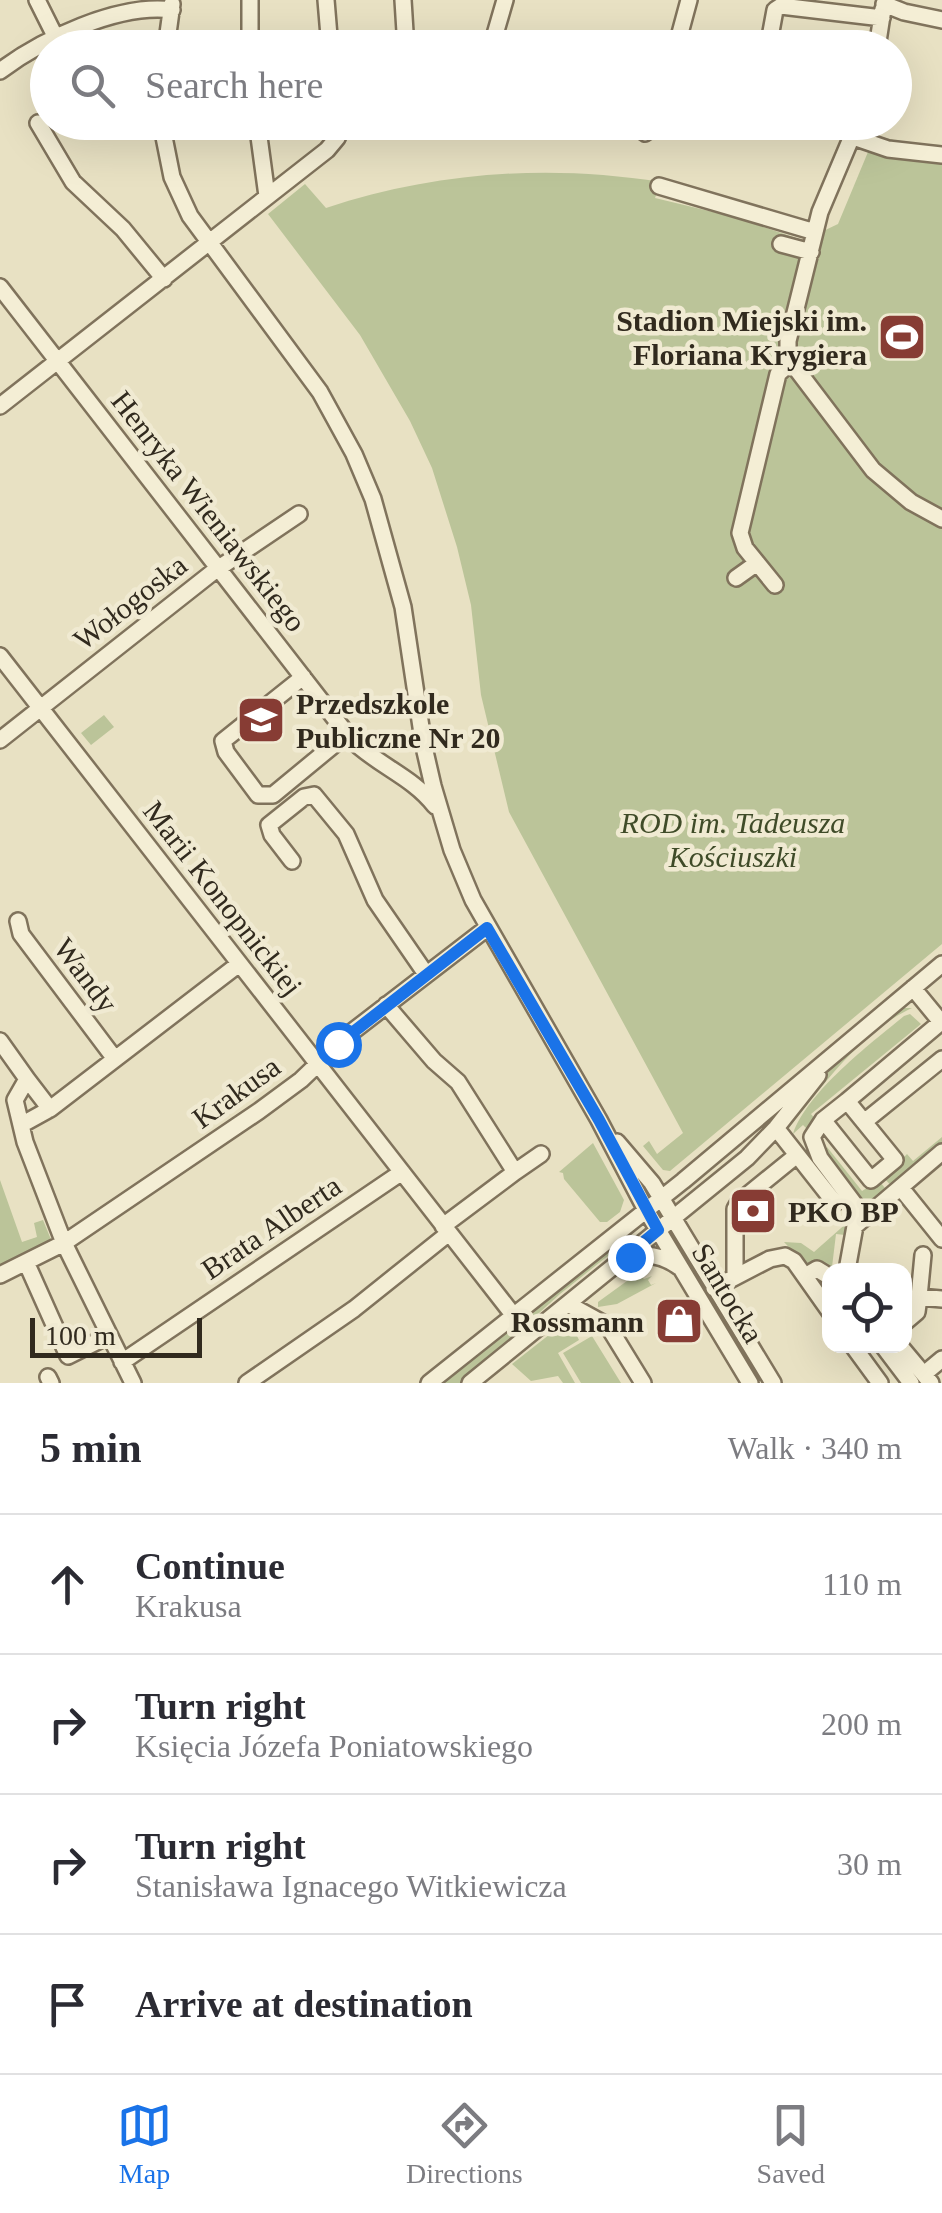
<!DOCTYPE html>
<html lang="en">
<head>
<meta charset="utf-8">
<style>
  :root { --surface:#fff; --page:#f7f7f7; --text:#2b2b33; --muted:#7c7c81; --line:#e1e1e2; --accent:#1a73e8 }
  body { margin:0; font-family:Georgia,serif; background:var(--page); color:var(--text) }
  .controls { position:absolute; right:30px; bottom:30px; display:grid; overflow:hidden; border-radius:20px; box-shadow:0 10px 40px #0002 }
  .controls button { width:90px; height:90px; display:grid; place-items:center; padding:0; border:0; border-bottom:2px solid var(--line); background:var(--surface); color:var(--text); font:50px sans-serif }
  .scale { position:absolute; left:30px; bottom:25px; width:172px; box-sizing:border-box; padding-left:10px; border:5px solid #312a1e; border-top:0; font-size:28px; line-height:35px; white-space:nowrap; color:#312a1e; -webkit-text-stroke:8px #f0ead2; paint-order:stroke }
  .stop { position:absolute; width:30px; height:30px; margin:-22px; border:8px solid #1a73e8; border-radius:50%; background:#fff }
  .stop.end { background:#1a73e8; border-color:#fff; box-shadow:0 2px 10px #0008 }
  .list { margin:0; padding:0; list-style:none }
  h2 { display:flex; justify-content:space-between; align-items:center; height:130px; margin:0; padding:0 40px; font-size:42px }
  h2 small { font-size:32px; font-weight:400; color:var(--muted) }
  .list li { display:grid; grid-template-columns:65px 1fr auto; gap:30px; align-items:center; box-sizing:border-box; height:140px; padding:0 40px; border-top:2px solid var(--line) }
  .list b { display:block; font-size:38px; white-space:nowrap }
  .list p { margin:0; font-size:32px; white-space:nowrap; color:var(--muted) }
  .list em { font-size:32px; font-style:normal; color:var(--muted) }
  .icon { flex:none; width:55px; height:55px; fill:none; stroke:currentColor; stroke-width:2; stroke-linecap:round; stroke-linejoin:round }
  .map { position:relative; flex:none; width:942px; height:1383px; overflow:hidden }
  .search { position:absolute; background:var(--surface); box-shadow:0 10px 40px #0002; left:30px; right:30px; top:30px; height:110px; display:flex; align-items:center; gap:25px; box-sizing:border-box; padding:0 35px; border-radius:55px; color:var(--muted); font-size:38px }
  .sheet { height:690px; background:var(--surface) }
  nav { display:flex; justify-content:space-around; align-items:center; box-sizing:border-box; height:140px; border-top:2px solid var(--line); background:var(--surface); font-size:28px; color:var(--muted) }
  nav a { display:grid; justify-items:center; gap:5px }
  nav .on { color:var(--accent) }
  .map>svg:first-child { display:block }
  .green { fill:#bbc499 }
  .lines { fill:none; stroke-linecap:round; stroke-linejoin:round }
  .minor-casing { stroke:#80735c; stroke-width:20 }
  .minor { stroke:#f4eed5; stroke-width:15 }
  .route { stroke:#1a73e8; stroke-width:12 }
  .labels { text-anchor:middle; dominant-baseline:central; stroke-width:9; stroke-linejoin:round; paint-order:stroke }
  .poi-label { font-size:30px; font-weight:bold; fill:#312a1e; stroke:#f0ead2; text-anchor:end }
  .street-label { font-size:30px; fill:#312a1e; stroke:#f0ead2 }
  .park-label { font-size:30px; font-style:italic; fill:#3f4b28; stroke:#f0ead2 }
</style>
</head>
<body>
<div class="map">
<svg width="942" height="1383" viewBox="0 0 942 1383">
  <rect width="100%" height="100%" fill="#e8e1c3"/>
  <path class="green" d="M872,135L907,143L942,145V944L670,1171L663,1170L643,1146L649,1141L657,1154L683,1133L509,812L481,695L471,605L457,547L432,468L410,421L360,335L268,214L305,184L326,208C435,172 548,164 661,182L655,198L734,217L814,244L819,233L838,224L873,140Z
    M104,715L114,727L91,745L81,733Z
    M901,1008H912C861,1031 819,1090 786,1132L784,1129L824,1074L846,1051Z
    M910,1014L921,1024L811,1114L817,1121L807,1129L803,1125L793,1134C807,1092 870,1044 904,1016Z
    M942,1137V1147L893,1188L885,1179L904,1164L901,1160L907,1154L913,1161Z
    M593,1143L624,1200L620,1212L607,1222H600L564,1179L563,1173L559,1172Z
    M827,1147L862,1191L870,1186L873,1189L881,1183L888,1192L869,1205L864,1204L827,1157Z
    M0,1180L22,1242L37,1237L34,1223L43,1220L52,1242L0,1270Z
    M849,1221L845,1235L836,1234L832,1267L841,1270L804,1263L784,1242L801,1243L814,1252Z
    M614,1242L619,1247L560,1294L462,1383H437Z
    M638,1273L644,1279L652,1276L648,1280L651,1285L656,1283L617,1304L598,1307V1302Z
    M573,1316L586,1321L577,1336L579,1340L558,1353L575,1383H563L558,1376L531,1381L512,1364Z
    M592,1336L621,1383H581L563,1353Z"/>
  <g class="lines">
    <g class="minor-casing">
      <path id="minor" d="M37,0L56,38
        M250,0V48
        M326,0L330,48
        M403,0L406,48
        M884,4L904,12L942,20
        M166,48L172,4
        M491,48L505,0
        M676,48L689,0
        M768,48L775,10L781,6L882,18
        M877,48L883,9
        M0,71C41,40 118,3 172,10
        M161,122L172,177L190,216L320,392L354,454L373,499L403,607L424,747L433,786L452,850L473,900L599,1120L646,1210L750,1383
        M257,122L267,196
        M341,122H366
        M858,122L820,212L788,341V358L873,470L911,502L942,519
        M38,123L73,182L123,229L164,279
        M645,133L649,122
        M853,137L888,149L942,155
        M659,186L815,232
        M781,244L811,252
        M0,287L350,738C376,765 412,776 435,806
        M0,406L327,150L337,138L343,124
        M736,578L757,563
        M775,585L745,548L740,533L778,374L790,363
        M0,656L514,1316
        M303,677L223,741L226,752L258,795H273L347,734
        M0,740L213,572L299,514
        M292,861L272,835L269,825L304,797L314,795L346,834L375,900L426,974
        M18,921L21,934L115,1059
        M386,1005L434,1061L458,1082L515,1172L443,1226
        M0,1041L27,1079
        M847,1101L823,1120L812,1137L820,1158L865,1218
        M50,1109L239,964
        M823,1120L871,1180L895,1160L847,1101L941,1022L913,988
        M864,1122L942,1059
        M21,1125L50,1109L27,1079L15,1100L25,1142L64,1243L133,1383
        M776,1128L835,1203
        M617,1142L652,1183L773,1383
        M515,1172L541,1154
        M901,1188L942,1239
        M625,1259C644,1252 663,1255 679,1267
        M26,1262L68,1356L108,1336
        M847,1270L855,1226L942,1152
        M0,1275L64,1243L259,1111L301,1080L348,1035L487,928
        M735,1276V1209L739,1202L797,1155
        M805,1276L817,1269L830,1277
        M714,1288L770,1259L785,1256L794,1261L830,1312
        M919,1297L923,1255
        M568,1304L608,1326L643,1383
        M904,1323L917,1312L919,1297L942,1299
        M853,1346L880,1383
        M883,1346L911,1383
        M900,1346L931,1383
        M122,1362L402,1172
        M924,1374L942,1359
        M48,1377L51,1383
        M247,1383L354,1309L449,1233
        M429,1383L683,1181L942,964
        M470,1383L747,1158L776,1128L818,1075"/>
    </g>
    <use href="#minor" class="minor"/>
  </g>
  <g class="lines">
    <path class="route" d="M338,1044L487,928L599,1120L658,1230L622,1260L630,1257"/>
  </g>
  <defs>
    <g id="stadium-square" transform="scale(2.5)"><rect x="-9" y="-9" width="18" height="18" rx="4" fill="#873c34" stroke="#f0ead2"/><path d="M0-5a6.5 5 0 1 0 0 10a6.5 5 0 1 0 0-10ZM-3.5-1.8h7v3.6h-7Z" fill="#fff"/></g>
    <g id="school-square" transform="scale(2.5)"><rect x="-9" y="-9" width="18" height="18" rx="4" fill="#873c34" stroke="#f0ead2"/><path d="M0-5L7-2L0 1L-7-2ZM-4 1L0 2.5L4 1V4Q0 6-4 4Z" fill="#fff"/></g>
    <g id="bank-square" transform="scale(2.5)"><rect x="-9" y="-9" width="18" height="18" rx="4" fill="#873c34" stroke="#f0ead2"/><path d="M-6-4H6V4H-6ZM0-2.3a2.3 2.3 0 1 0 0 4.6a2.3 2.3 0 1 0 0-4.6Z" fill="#fff"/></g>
    <g id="shop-square" transform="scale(2.5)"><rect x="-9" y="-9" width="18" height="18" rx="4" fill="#873c34" stroke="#f0ead2"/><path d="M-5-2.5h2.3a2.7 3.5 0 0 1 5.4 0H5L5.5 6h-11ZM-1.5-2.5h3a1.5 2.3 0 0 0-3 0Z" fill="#fff"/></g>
  </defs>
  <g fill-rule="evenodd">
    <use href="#stadium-square" x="902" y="337"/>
    <use href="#school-square" x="261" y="720"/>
    <use href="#bank-square" x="753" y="1211"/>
    <use href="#shop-square" x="679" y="1321"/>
  </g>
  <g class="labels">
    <g class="poi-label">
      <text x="867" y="320">Stadion Miejski im.<tspan x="867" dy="34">Floriana Krygiera</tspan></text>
      <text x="296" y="703" text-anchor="start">Przedszkole<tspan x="296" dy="34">Publiczne Nr 20</tspan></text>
      <text x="788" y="1211" text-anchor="start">PKO BP</text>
      <text x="644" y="1321">Rossmann</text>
    </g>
    <g class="street-label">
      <text transform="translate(209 511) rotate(52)">Henryka Wieniawskiego</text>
      <text transform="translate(130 602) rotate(-38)">Wołogoska</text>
      <text transform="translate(223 898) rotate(52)">Marii Konopnickiej</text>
      <text transform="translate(86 975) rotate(53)">Wandy</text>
      <text transform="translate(236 1092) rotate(-36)">Krakusa</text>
      <text transform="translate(271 1227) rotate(-34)">Brata Alberta</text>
      <text transform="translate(728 1293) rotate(59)">Santocka</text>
    </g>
    <g class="park-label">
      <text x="733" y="822">ROD im. Tadeusza<tspan x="733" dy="34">Kościuszki</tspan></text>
    </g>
  </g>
</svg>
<div class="controls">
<button><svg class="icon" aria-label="locate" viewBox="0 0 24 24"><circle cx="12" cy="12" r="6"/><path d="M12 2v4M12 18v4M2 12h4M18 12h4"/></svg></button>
</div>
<div class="scale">100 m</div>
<div class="stop" style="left:338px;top:1044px"></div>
<div class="stop end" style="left:630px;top:1257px"></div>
<div class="search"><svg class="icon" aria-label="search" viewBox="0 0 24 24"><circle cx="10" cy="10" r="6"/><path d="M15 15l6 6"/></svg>Search here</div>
</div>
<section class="sheet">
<h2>5 min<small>Walk · 340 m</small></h2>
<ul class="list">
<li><svg class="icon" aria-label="ahead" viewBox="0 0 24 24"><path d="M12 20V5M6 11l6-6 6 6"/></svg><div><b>Continue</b><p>Krakusa</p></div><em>110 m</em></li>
<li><svg class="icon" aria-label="right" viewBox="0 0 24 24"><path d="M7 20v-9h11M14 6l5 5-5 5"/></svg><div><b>Turn right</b><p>Księcia Józefa Poniatowskiego</p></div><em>200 m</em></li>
<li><svg class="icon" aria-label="right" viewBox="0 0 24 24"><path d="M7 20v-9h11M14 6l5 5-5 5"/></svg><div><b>Turn right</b><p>Stanisława Ignacego Witkiewicza</p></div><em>30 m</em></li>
<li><svg class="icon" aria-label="arrive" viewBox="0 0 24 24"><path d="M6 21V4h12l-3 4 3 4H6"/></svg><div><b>Arrive at destination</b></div></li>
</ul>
</section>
<nav>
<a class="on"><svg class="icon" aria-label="map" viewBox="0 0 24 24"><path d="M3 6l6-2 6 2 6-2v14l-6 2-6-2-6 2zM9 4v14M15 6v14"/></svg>Map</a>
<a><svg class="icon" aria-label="directions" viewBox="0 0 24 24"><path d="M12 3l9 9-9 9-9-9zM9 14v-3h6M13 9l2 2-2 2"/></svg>Directions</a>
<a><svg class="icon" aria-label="saved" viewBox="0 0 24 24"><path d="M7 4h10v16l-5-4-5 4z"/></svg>Saved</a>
</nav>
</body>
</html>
